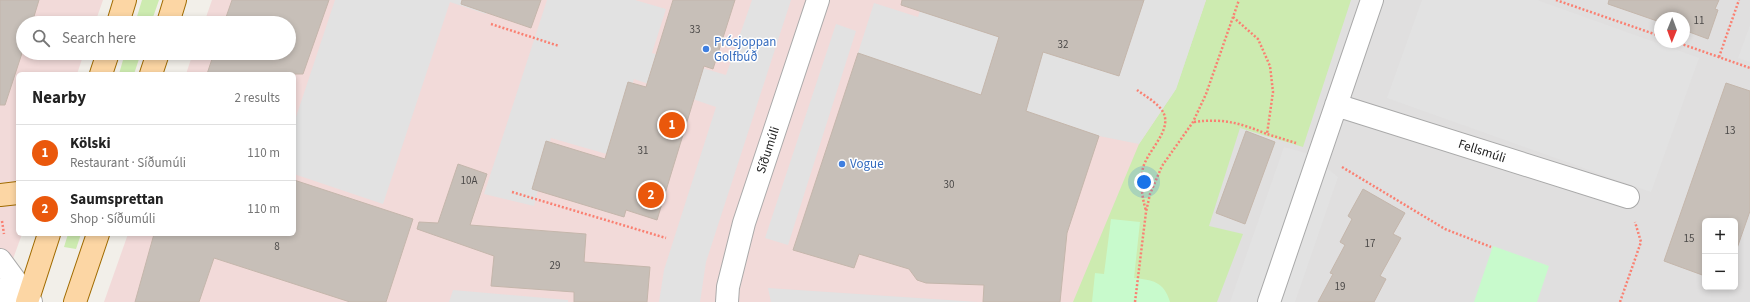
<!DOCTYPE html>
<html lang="en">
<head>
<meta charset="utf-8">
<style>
  :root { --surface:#fff; --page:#f2f2f2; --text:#222; --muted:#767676; --line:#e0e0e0; --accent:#ea580c }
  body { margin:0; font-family:"Source Sans 3",sans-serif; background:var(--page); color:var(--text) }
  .controls { position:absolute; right:12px; bottom:12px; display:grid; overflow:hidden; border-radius:6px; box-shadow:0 2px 6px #0003 }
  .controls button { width:36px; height:36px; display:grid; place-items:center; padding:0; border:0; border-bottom:1px solid var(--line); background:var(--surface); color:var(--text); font:20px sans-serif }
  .compass { position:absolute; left:1654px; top:12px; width:36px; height:36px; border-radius:50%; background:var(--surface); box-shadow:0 2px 6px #0003; rotate:181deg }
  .you { position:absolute; left:1144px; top:182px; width:14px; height:14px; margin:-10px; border:3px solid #fff; border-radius:50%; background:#1a73e8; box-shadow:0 0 0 6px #1a73e833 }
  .badge { display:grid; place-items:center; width:26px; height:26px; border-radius:50%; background:var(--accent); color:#fff; font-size:13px; font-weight:700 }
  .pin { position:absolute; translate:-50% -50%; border:2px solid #fff; box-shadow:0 1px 4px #0006 }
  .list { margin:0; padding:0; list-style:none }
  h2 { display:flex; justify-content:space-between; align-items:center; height:52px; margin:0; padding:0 16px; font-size:17px }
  h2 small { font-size:13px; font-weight:400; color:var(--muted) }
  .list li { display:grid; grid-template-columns:26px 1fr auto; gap:12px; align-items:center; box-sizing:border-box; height:56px; padding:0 16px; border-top:1px solid var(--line) }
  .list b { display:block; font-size:15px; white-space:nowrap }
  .list p { margin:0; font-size:13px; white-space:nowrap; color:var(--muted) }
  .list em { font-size:13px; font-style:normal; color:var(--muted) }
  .icon { flex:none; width:22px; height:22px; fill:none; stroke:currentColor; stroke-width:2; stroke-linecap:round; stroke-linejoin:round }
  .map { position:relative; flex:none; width:1750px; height:302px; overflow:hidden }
  .search { position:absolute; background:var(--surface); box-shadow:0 2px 6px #0003; left:16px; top:16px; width:280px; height:44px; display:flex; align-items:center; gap:10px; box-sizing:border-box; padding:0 14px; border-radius:22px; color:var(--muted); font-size:15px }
  .panel { position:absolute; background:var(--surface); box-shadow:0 2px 6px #0003; left:16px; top:72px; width:280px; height:164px; border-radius:6px }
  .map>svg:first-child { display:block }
  .residential { fill:#e0dfdf; fill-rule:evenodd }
  .commercial { fill:#f2dad9 }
  .grass { fill:#cdebb0 }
  .park { fill:#c8facc }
  .parking { fill:#e2e2e2 }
  .building { fill:#c7bfb8; stroke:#c4b6ab }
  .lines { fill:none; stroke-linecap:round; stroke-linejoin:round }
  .minor-casing { stroke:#a9a9a9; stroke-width:24 }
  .major-casing { stroke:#a06b00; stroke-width:24 }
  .path { stroke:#fa8072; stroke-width:2.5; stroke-dasharray:2 2; stroke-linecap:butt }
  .minor { stroke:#fff; stroke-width:22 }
  .major { stroke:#fcd6a4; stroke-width:22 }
  .shop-dot { fill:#3f7fe0; stroke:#fff; stroke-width:1.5 }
  .labels { text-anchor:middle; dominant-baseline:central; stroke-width:3; stroke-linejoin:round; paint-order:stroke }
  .number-label { font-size:11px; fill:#4b4948 }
  .shop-label { font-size:13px; fill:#366cbe; stroke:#fff; text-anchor:start }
  .street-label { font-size:13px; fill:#222; stroke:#fff }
</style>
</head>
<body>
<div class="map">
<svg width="1750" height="302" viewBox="0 0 1750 302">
  <rect width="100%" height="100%" fill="#f2efe9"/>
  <path class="residential" d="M1207,0H1750V302H1080ZM1660,18H1684V42H1660ZM1705,221H1735V287H1705Z"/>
  <path class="commercial" d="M0,0H103L95,23H23V53H84L77,74H18V234H22L0,295Z
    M212,0H1207L1080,302H104L128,234H294V74H186L193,53H289V23H204Z"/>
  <path class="grass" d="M142,0H159L151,23H135Z
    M1206,0H1351L1303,147L1240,128L1209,226L1243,234L1217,302H1073L1139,144L1176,89Z
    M125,53H141L134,74H119Z
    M68,234H81L76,249L64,247Z"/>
  <path class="park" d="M1111,219L1140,222L1134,278C1152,280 1164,281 1170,302H1092L1095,273L1104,274Z
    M1493,246L1549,266L1537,302H1474Z"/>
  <path class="parking" d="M335,0H491L486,14L450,2L383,204L294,174V123Z
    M547,0H635L666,9L652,53L726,75L752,0H791L706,262L700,302H659L664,270L716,107L634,79L610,155L551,138L534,206L484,194Z
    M1144,0H1206L1176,89L1139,144L1099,136L918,75L858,53L874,3L918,17L920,11L999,37L993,56L1037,70L1043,52L1119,76Z
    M1422,0H1537L1699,58L1651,192L1387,98Z
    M836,24L856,31L788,245L765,238Z
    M1750,25V62L1738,58Z
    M1284,147L1309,154L1338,177L1295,302H1230Z
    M768,288L978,302H771Z
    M453,290L568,300V302H449Z"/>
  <path class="building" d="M0,0H39L32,23H23V50L5,105H0Z
    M232,0H329L303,74H207L214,53H289V23H224Z
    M462,0H541L531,28L461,4Z
    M673,0H735L713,69L704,66L657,220L626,210L624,217L532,189L546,141L605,159L628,82L646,87Z
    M902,0H1144L1119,76L1043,52L1026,111L1099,136L1067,233L1060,302H983L984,285L926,283L917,280L909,269L859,254L854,268L793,250L858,53L981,95L999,37L901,5Z
    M1609,0H1719L1715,9L1718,10L1708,39L1684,30V18H1660V22L1608,4Z
    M1726,83L1750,91V211L1735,254V221H1705V276L1664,261Z
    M1246,131L1275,142L1245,224L1216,213Z
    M458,164L487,174L470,225L586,234L584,262L650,267L647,302H574V292L491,286L494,256L417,229L419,222L438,223Z
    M294,180L413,219L386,302H350L214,258L199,302H135L154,234H294Z
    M1363,189L1405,213L1393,234L1401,238L1380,276L1386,279L1374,302H1318L1333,274L1330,273L1345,245L1340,242L1352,219L1348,216Z"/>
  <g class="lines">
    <g class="minor-casing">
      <path id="minor" d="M1336,105L1628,197
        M0,260L31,302
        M0,290L9,302
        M727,302L728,287L744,223L818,0
        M1269,302L1372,0"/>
    </g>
    <g class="major-casing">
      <path id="major" d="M118,23L125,0
        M168,23L175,0
        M101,74L108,53
        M151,74L158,53
        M0,195L18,193
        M27,302L49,234
        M75,302L98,234"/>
    </g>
    <path class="path" d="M1556,0L1660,36
      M1233,17L1258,39L1270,66L1273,92L1267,134L1296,143
      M491,24L559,46
      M1676,42L1750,68
      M1719,57L1739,0
      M1137,90C1145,96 1158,103 1163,112C1173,130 1147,151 1143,168C1140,183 1142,197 1146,211
      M1194,122C1223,118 1240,123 1267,134
      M1342,167L1445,229L1491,247
      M512,192L666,238
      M2,221L4,234
      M1135,302L1146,212L1150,194L1162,166L1193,122L1206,94L1239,0
      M1620,302L1641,242L1635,222"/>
    <use href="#minor" class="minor"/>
    <use href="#major" class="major"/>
  </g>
  <g class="shop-dot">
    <circle cx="706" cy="49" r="4"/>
    <circle cx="842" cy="164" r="4"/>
  </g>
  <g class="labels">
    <g class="number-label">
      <text x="1699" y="20">11</text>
      <text x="695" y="29">33</text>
      <text x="1063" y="44">32</text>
      <text x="1730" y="130">13</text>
      <text x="643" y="150">31</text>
      <text x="469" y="180">10A</text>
      <text x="949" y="184">30</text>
      <text x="1689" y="238">15</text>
      <text x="1370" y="243">17</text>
      <text x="277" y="246">8</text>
      <text x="555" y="265">29</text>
      <text x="1340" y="286">19</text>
    </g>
    <g class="shop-label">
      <text x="714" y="42">Prósjoppan<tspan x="714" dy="15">Golfbúð</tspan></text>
      <text x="850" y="164">Vogue</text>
    </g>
    <g class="street-label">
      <text transform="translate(768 150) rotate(-72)">Síðumúli</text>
      <text transform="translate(1482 151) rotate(18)">Fellsmúli</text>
    </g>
  </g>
</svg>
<div class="controls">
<button>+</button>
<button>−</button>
</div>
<svg class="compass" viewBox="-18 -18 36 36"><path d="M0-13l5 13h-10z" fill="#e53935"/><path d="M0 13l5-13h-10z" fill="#767676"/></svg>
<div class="you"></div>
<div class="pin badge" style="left:672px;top:125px">1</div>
<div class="pin badge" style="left:651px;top:195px">2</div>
<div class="search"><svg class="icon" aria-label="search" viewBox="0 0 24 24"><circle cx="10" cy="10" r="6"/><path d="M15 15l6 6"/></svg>Search here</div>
<section class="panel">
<h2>Nearby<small>2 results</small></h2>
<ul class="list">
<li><span class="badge">1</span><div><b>Kölski</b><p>Restaurant · Síðumúli</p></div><em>110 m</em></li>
<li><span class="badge">2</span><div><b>Saumsprettan</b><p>Shop · Síðumúli</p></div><em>110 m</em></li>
</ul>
</section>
</div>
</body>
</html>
